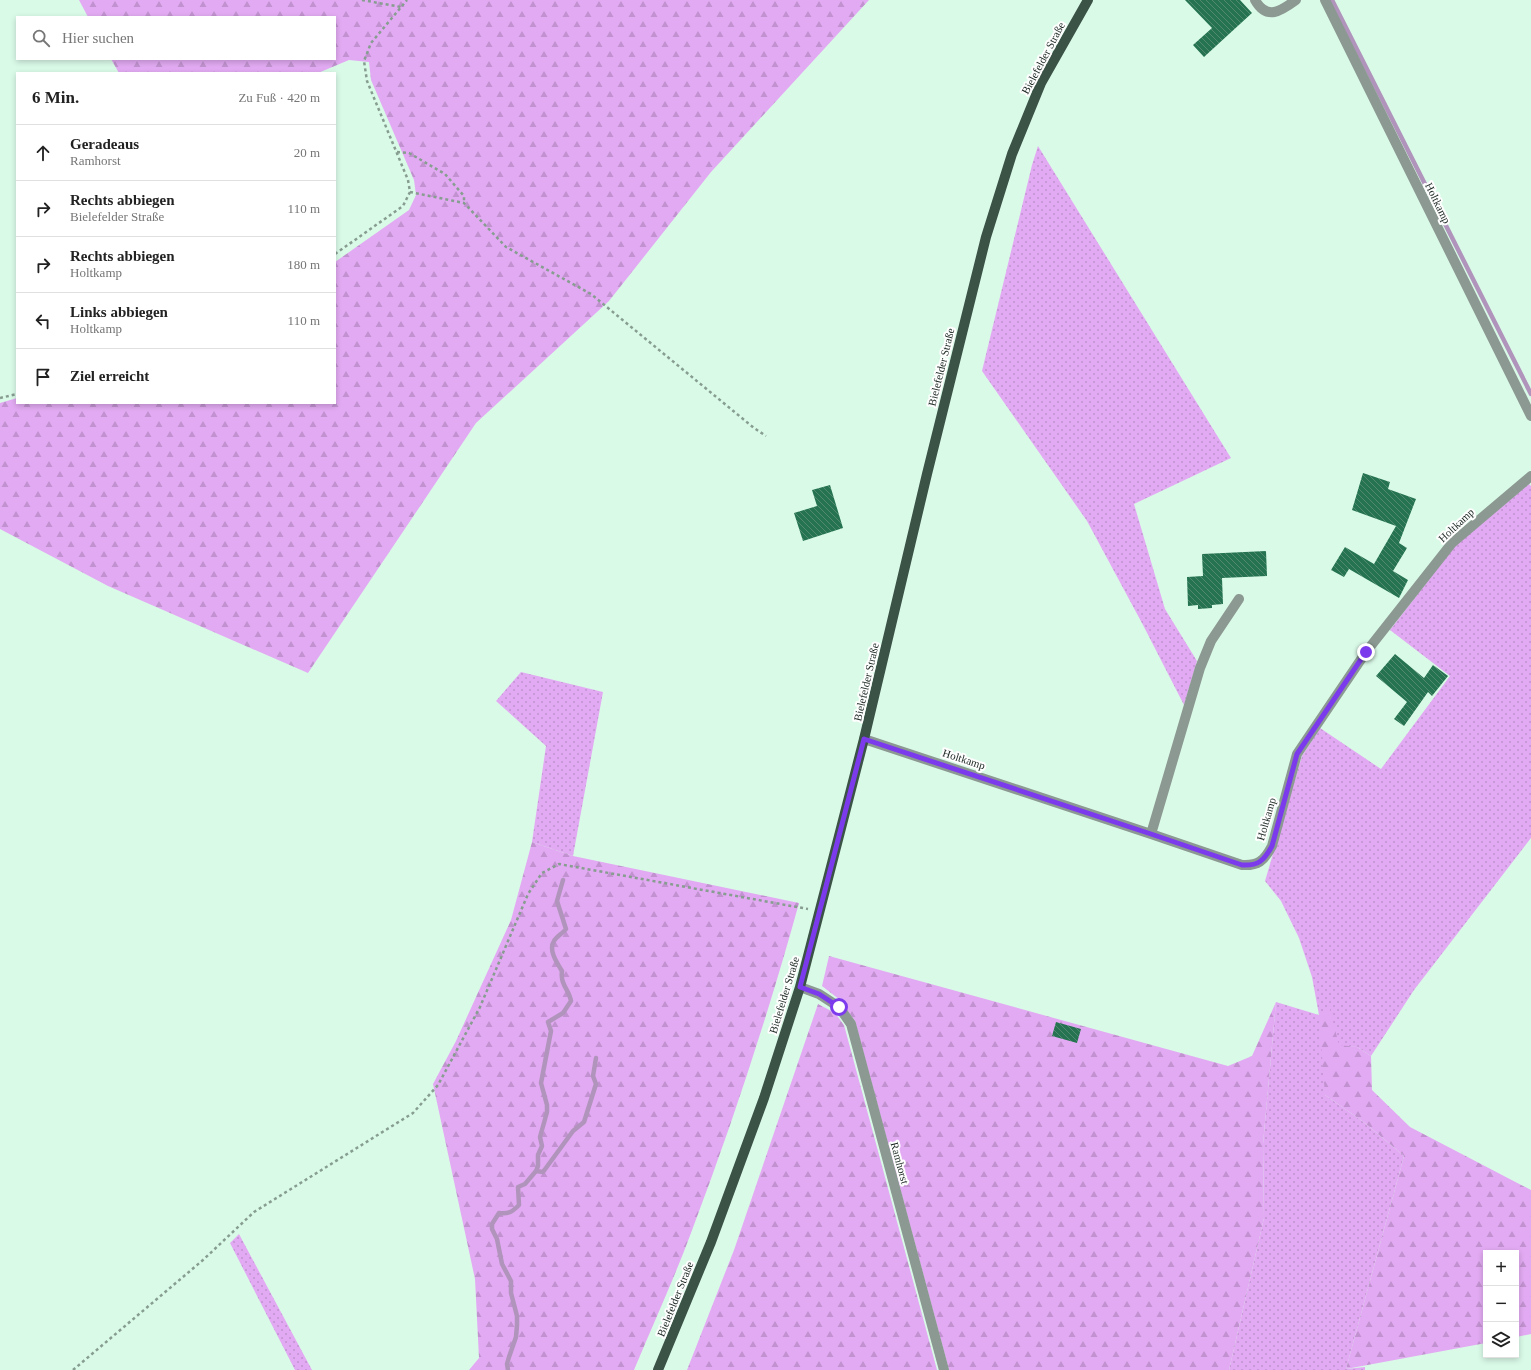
<!DOCTYPE html>
<html lang="de">
<head>
<meta charset="utf-8">
<style>
  :root { --surface:#fff; --page:#f2f2f2; --text:#222; --muted:#767676; --line:#e0e0e0 }
  body { margin:0; font-family:Georgia,serif; background:var(--page); color:var(--text) }
  .controls { position:absolute; right:12px; bottom:12px; display:grid; overflow:hidden; border-radius:0px; box-shadow:0 2px 6px #0003 }
  .controls button { width:36px; height:36px; display:grid; place-items:center; padding:0; border:0; border-bottom:1px solid var(--line); background:var(--surface); color:var(--text); font:20px sans-serif }
  .stop { position:absolute; width:12px; height:12px; margin:-9px; border:3px solid #7c3aed; border-radius:50%; background:#fff }
  .stop.end { background:#7c3aed; border-color:#fff; box-shadow:0 1px 4px #0008 }
  .list { margin:0; padding:0; list-style:none }
  h2 { display:flex; justify-content:space-between; align-items:center; height:52px; margin:0; padding:0 16px; font-size:17px }
  h2 small { font-size:13px; font-weight:400; color:var(--muted) }
  .list li { display:grid; grid-template-columns:26px 1fr auto; gap:12px; align-items:center; box-sizing:border-box; height:56px; padding:0 16px; border-top:1px solid var(--line) }
  .list b { display:block; font-size:15px; white-space:nowrap }
  .list p { margin:0; font-size:13px; white-space:nowrap; color:var(--muted) }
  .list em { font-size:13px; font-style:normal; color:var(--muted) }
  .icon { flex:none; width:22px; height:22px; fill:none; stroke:currentColor; stroke-width:2; stroke-linecap:round; stroke-linejoin:round }
  .map { position:relative; flex:none; width:1531px; height:1370px; overflow:hidden }
  .search { position:absolute; background:var(--surface); box-shadow:0 2px 6px #0003; left:16px; top:16px; width:320px; height:44px; display:flex; align-items:center; gap:10px; box-sizing:border-box; padding:0 14px; border-radius:0px; color:var(--muted); font-size:15px }
  .panel { position:absolute; background:var(--surface); box-shadow:0 2px 6px #0003; left:16px; top:72px; width:320px; height:332px; border-radius:0px }
  .map>svg:first-child { display:block }
  .grass { fill:url(#grass-dots) }
  .forest { fill:url(#forest-firs) }
  .lines { fill:none; stroke-linecap:round; stroke-linejoin:round }
  .stream { stroke:#b094bb; stroke-width:4.5 }
  .building { fill:url(#building-back-hatch) }
  .path { stroke:#869d90; stroke-width:2.5; stroke-dasharray:3 3; stroke-linecap:butt }
  .minor { stroke:#8c9992; stroke-width:10 }
  .major { stroke:#3b5246; stroke-width:10 }
  .route { stroke:#7c3aed; stroke-width:5 }
  .labels { text-anchor:middle; dominant-baseline:central; stroke-width:4; stroke-linejoin:round; paint-order:stroke }
  .street-label { font-size:11px; fill:#1a2620; stroke:#fefefe }
</style>
</head>
<body>
<div class="map">
<svg width="1531" height="1370" viewBox="0 0 1531 1370">
  <defs>
    <pattern id="grass-dots" width="8" height="8" patternUnits="userSpaceOnUse"><rect width="8" height="8" fill="#e2aaf2"/><path d="M2 2h.1M6 6h.1" fill="none" stroke="#c192cf" stroke-width="1.8" stroke-linecap="round"/></pattern>
    <pattern id="forest-firs" width="22" height="20" patternUnits="userSpaceOnUse"><rect width="22" height="20" fill="#e2aaf2"/><path d="M5 1l3.5 6h-7zM16 11l3.5 6h-7z" fill="#c192cf"/></pattern>
    <pattern id="building-back-hatch" width="6" height="6" patternUnits="userSpaceOnUse"><rect width="6" height="6" fill="#257351"/><path d="M-1 5l2 2M0 0l6 6M5-1l2 2" fill="none" stroke="#528a71"/></pattern>
  </defs>
  <rect width="100%" height="100%" fill="#dafae8"/>
  <path class="grass" d="M1038,146L1231,458L1134,504L1165,609L1197,661L1184,705L1143,625L1087,521L982,371L1032,165Z
    M1529,484L1531,486V838L1414,990L1371,1056L1357,1047L1339,1046L1325,1095L1365,1123L1404,1156L1346,1369L1365,1367V1370H1229L1264,1218L1263,1144L1276,1002L1319,1015L1312,977L1299,938L1281,901L1265,881L1302,756L1320,728L1381,769L1450,676L1390,630L1455,546Z
    M521,672L603,692L573,856L532,842L546,746L496,701Z
    M239,1234L312,1370H295L230,1243Z"/>
  <path class="forest" d="M79,0H869L711,172L609,301L476,423L308,673L108,586L0,529V403L17,398V403H335V262L409,210L416,195L414,180L371,80L369,62L349,60L318,73H119L111,59H335V17H88Z
    M532,842L573,856L799,903C768,1015 732,1125 691,1233C674,1279 653,1324 634,1370H469L479,1358L475,1279L433,1084L456,1041L511,920Z
    M829,956L1228,1066L1252,1056L1276,1002L1263,1144L1264,1218L1229,1370H949L855,1021L840,1000L822,986Z
    M818,1004L835,1013L844,1025L937,1370H687L734,1250Z
    M1329,1006L1339,1045L1357,1047L1371,1056L1372,1090L1410,1127L1531,1190V1334L1516,1337V1253H1486V1343L1346,1369L1404,1156L1365,1123L1325,1095L1319,1016Z"/>
  <g class="lines">
    <path class="stream" d="M1332,0L1531,394
      M536,1171L543,1172L573,1131L584,1122L596,1084L593,1076L596,1058
      M508,1370L507,1364L509,1357L516,1337L517,1325V1316L511,1293V1281L502,1264L497,1239L492,1229V1224L499,1213C509,1214 512,1212 519,1205L518,1187L525,1184L536,1171L538,1166V1155L542,1146L540,1137L547,1112V1105L541,1083L551,1031L548,1022L563,1013L571,1001C569,989 560,985 562,971C557,963 548,950 554,941C556,937 563,933 566,929L557,901L563,880"/>
  </g>
  <path class="building" d="M1185,0H1240L1252,13L1204,57L1193,45L1212,28Z
    M1363,473L1390,482L1388,489L1416,499L1399,543L1407,548L1393,571L1408,580L1399,598L1349,569L1344,577L1331,570L1345,547L1374,564L1396,526L1352,510Z
    M830,485L843,528L803,541L794,513L817,506L812,490Z
    M1266,551L1267,576L1222,578L1223,604L1212,605V608L1198,609V605L1188,606L1187,577L1203,576L1202,554Z
    M1395,654L1424,678L1433,665L1448,676L1432,696L1428,692L1404,726L1394,719L1407,702L1376,676Z
    M1056,1022L1081,1029L1077,1043L1052,1036Z"/>
  <g class="lines">
    <path class="path" d="M362,0L401,7
      M397,152L409,153L445,174L464,196V203
      M410,192L464,203L506,247L591,294L754,428L766,436
      M335,254L403,206L410,192L408,180L367,81L364,61L371,43L407,0
      M0,398L17,394
      M73,1370L203,1260L254,1212L413,1113L438,1085L480,1007L528,894L542,873L559,864L808,909"/>
    <path class="minor" d="M1255,0C1267,21 1281,11 1296,0
      M1325,0L1531,416
      M864,739L1151,834L1242,865C1258,866 1264,861 1272,846L1297,754L1366,652L1452,543L1531,476
      M1151,834L1200,668L1211,641L1239,599
      M800,987L819,994L839,1007L851,1024L944,1370"/>
    <path class="major" d="M658,1370L711,1242L764,1098L800,987L864,739L927,474L986,237L1012,154L1041,83L1088,0"/>
  </g>
  <g class="lines">
    <path class="route" d="M839,1007L819,994L800,987L864,739L1151,834L1242,865C1258,866 1264,861 1272,846L1297,754L1366,652"/>
  </g>
  <g class="labels">
    <g class="street-label">
      <text transform="translate(1043 58) rotate(-62)">Bielefelder Straße</text>
      <text transform="translate(1438 203) rotate(64)">Holtkamp</text>
      <text transform="translate(941 367) rotate(-76)">Bielefelder Straße</text>
      <text transform="translate(1456 525) rotate(-43)">Holtkamp</text>
      <text transform="translate(866 682) rotate(-77)">Bielefelder Straße</text>
      <text transform="translate(964 759) rotate(18)">Holtkamp</text>
      <text transform="translate(1266 819) rotate(-74)">Holtkamp</text>
      <text transform="translate(784 995) rotate(-73)">Bielefelder Straße</text>
      <text transform="translate(900 1163) rotate(75)">Ramhorst</text>
      <text transform="translate(675 1299) rotate(-68)">Bielefelder Straße</text>
    </g>
  </g>
</svg>
<div class="controls">
<button>+</button>
<button>−</button>
<button><svg class="icon" aria-label="layers" viewBox="0 0 24 24"><path d="M12 4l9 5-9 5-9-5zM3 14l9 5 9-5"/></svg></button>
</div>
<div class="stop" style="left:839px;top:1007px"></div>
<div class="stop end" style="left:1366px;top:652px"></div>
<div class="search"><svg class="icon" aria-label="search" viewBox="0 0 24 24"><circle cx="10" cy="10" r="6"/><path d="M15 15l6 6"/></svg>Hier suchen</div>
<section class="panel">
<h2>6 Min.<small>Zu Fuß · 420 m</small></h2>
<ul class="list">
<li><svg class="icon" aria-label="ahead" viewBox="0 0 24 24"><path d="M12 20V5M6 11l6-6 6 6"/></svg><div><b>Geradeaus</b><p>Ramhorst</p></div><em>20 m</em></li>
<li><svg class="icon" aria-label="right" viewBox="0 0 24 24"><path d="M7 20v-9h11M14 6l5 5-5 5"/></svg><div><b>Rechts abbiegen</b><p>Bielefelder Straße</p></div><em>110 m</em></li>
<li><svg class="icon" aria-label="right" viewBox="0 0 24 24"><path d="M7 20v-9h11M14 6l5 5-5 5"/></svg><div><b>Rechts abbiegen</b><p>Holtkamp</p></div><em>180 m</em></li>
<li><svg class="icon" aria-label="left" viewBox="0 0 24 24"><path d="M17 20v-9H6M10 6l-5 5 5 5"/></svg><div><b>Links abbiegen</b><p>Holtkamp</p></div><em>110 m</em></li>
<li><svg class="icon" aria-label="arrive" viewBox="0 0 24 24"><path d="M6 21V4h12l-3 4 3 4H6"/></svg><div><b>Ziel erreicht</b></div></li>
</ul>
</section>
</div>
</body>
</html>
